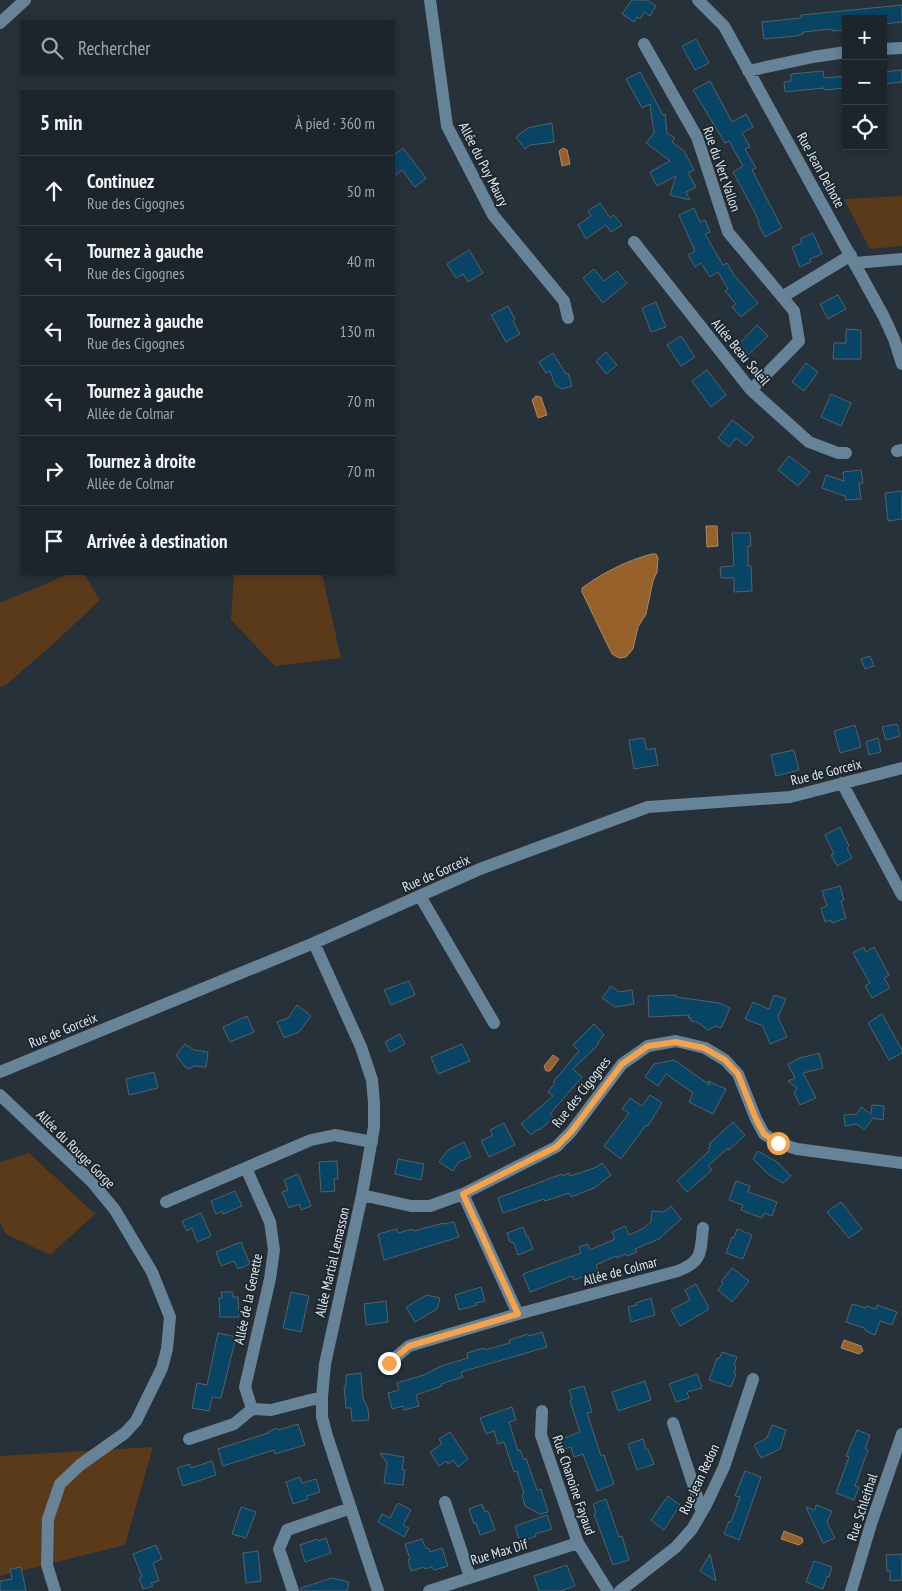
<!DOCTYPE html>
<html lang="fr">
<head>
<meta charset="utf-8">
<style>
  :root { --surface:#1c252b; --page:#252d33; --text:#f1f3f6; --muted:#a0a5a9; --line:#3a4247 }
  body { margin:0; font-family:"PT Sans Narrow",sans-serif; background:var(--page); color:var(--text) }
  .controls { position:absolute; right:15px; top:15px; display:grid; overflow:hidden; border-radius:0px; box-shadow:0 2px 8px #0003 }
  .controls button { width:45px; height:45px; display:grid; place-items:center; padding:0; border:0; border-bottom:1px solid var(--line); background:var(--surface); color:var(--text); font:25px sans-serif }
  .stop { position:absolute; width:15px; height:15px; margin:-11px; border:4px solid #f6a248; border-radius:50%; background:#fff }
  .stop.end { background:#f6a248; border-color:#fff; box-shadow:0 1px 5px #0008 }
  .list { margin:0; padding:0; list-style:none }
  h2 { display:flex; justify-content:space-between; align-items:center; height:65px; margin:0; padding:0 20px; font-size:21px }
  h2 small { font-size:16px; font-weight:400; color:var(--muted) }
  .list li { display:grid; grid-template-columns:32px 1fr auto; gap:15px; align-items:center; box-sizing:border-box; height:70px; padding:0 20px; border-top:1px solid var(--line) }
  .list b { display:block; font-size:19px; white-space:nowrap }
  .list p { margin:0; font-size:16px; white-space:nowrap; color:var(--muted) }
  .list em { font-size:16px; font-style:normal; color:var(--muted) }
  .icon { flex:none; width:28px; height:28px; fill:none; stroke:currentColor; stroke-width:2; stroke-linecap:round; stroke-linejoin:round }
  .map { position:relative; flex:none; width:902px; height:1591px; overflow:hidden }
  .search { position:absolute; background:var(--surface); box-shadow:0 2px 8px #0003; left:20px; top:20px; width:375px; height:55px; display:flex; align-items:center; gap:12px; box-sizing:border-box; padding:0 18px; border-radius:0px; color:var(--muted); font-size:19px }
  .panel { position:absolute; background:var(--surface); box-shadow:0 2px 8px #0003; left:20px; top:90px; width:375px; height:485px; border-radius:0px }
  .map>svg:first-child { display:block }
  .green { fill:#5b3a19 }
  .water { fill:#96612a; stroke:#ac8964 }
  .building { fill:#084565; stroke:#546169 }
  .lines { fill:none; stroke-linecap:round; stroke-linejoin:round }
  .minor { stroke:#678397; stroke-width:12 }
  .route { stroke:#f6a248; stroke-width:6 }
  .labels { text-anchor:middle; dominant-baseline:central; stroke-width:4; stroke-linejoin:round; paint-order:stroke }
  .street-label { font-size:14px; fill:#e0e7ec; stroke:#1c272f }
</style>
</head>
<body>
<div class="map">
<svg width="902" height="1591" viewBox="0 0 902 1591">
  <rect width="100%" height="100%" fill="#263139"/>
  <path class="green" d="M902,196V246L870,249L844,199Z
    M69,574H84L100,600L50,647L7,684L0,687V603Z
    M234,574H322L341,658L275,666L231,620Z
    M29,1153L95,1214L50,1255L6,1234L0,1223V1162Z
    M153,1447L125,1545L0,1576V1456Z"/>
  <path class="water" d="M563,148L567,150L570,164L562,166L559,151Z
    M536,396L541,397L547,415L538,418L532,400Z
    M706,526H717L718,546L707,547Z
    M652,554H656L658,558L657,572L653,581L646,614L638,627L633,649L626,657L619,658L612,654L582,592V588C602,573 628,560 652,554Z
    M553,1055L559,1059L550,1071H546L544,1066Z
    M844,1340L861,1346L863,1351L859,1354L841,1348Z
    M784,1531L802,1538L803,1542L799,1545L781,1539Z"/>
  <path class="building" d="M632,0H647L656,6L650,16L644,12L640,19L637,17L634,22L622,14Z
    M902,5V22L883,24V19H846V30L832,31V29L803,32V34L796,36L764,39L762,22L801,18V15Z
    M696,39L709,63L695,70L682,46Z
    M902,70V82L883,84V72Z
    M823,71L824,78L846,76V88L824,90V88L785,92L784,82L791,81V74Z
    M640,72L663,115L665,114L667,133L675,138L672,142L684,151L694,170L688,173L696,187L686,192L690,200L670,195L676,176L657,186L650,172L670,161L646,143L654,133L650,104L642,108L626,79Z
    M710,81L732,122L746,114L753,127L742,133L750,147L745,149L756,168L752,170L782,228L765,237L758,224L759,222L753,209L733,172L743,166L729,141L725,143L693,90Z
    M552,123L554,142L530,145L525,149L516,137L528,128Z
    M403,148L426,178L415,187L402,170L394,176V155Z
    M600,203L610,218L614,215L622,225L611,232L606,225L586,239L578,225L591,216L588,211Z
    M694,208L700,222L705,220L710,232L705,234L723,265L727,263L734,275L758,303L741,317L732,307L736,304L725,291L728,289L718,272L710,277L701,263L695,267L688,255L695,251L679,215Z
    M813,233L822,254L810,259L811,262L800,267L792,247L802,243L800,239Z
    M469,250L483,273L468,282L463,274L456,278L447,264Z
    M594,269L604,281L617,271L627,283L603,303L583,278Z
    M838,295L846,309L828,319L820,304Z
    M656,302L666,327L651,332L642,308Z
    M508,306L515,319L513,321L520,334L506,342L491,315Z
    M757,325L768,336L748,355L738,345Z
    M846,329L861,330V359H833L834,343H846Z
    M681,336L695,357L681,366L667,345Z
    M606,352L617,365L606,374L596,361Z
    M553,353L566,374L568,373L572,386L562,389L555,385L550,371L546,373L539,362Z
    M806,363L818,372L804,391L792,382Z
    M707,370L726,395L711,407L692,381Z
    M831,394L851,403L841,426L821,417Z
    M732,420L754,437L746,446L736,438L729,447L718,438Z
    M789,456L810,472L798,486L778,470Z
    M861,470L863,483H859L861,499L846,500L845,496L822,488L826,475L844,481L843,472Z
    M902,491V519L888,521L885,493Z
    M732,533H750L751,546H748V566H751L752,591L734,592V578H721L720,567L734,566Z
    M870,656L874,666L865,669L861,659Z
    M897,724L900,736L886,740L882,727Z
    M855,725L861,747L840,753L834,731Z
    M644,738L647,750L655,748L658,765L634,769L629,740Z
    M878,738L881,752L869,755L866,742Z
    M794,750L799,770L776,776L771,755Z
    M840,827L849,846L847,848L852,858L837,866L831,855L834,854L825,835Z
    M840,886L844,900L841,901L846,918L832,923L831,920L825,922L821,908L827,906L822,891Z
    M864,947L866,952L874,947L889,975L884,978L890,988L872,998L865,986L870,983L853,953Z
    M409,981L415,995L391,1005L384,990Z
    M611,986L619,992L632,990L634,1004L615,1007L602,998Z
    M676,995V997L719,1003L730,1008L721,1028L716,1026L708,1030L697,1022L691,1021V1018H688L689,1015L649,1017L648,996Z
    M774,995L786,999L778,1017L787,1037L770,1044L763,1026L745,1019L753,1002L769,1009Z
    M297,1005L311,1016L299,1032L284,1038L277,1022L288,1018Z
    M882,1014L902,1050V1053L889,1060L868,1023Z
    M247,1016L254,1032L230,1042L223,1027Z
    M594,1024L604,1035L598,1042L599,1043L596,1047L573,1069L582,1077L550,1114L554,1118L539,1130L538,1129L531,1135L521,1124L553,1096L548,1092L555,1083L553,1082L579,1051L573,1045Z
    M400,1034L405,1044L390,1052L385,1042Z
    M185,1044L194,1050L208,1052L206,1067L194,1066L191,1068H186L176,1055Z
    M462,1044L470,1061L438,1074L431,1057Z
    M819,1053L823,1068L803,1073L816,1098L800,1105L794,1093L797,1088L788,1081L795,1078L788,1064L800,1058Z
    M674,1060L710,1085L708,1081L726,1089L713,1114L689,1102L693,1093L666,1074L658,1086L645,1077L654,1064Z
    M154,1072L158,1088L129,1095L126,1079Z
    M650,1095L662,1103L648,1126L646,1125L621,1159L604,1146L629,1113L622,1109L630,1098L642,1106Z
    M872,1105L884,1106L883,1120L873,1118L864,1130L857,1124L845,1126L844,1115L857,1114L861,1107L871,1114Z
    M733,1122L745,1135L729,1150L728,1148L708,1166L712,1170L687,1192L677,1181L710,1150L708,1148L711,1146L709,1144Z
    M504,1123L515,1145L489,1157L481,1141L493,1135L490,1130Z
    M464,1142L471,1157L459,1162L453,1171L439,1162L448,1150Z
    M758,1151L777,1162L791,1176L783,1183L768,1174L753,1159Z
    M398,1159L424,1164L421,1180L395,1174Z
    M337,1161L338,1179H334L335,1191L321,1192L319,1162Z
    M602,1163L611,1175L594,1188L571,1197L569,1193L545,1201L544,1199L503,1213L498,1198L562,1174L563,1176L569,1173L570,1176L597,1167Z
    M298,1174L311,1206L301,1210L299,1204L289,1208L282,1192L288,1190L284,1180Z
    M736,1181L750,1186L748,1192L777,1202L772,1216L764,1213L762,1218L741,1210L743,1205L729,1200Z
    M235,1191L242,1206L223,1214L222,1211L216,1214L211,1201Z
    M841,1202L862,1229L849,1238L827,1212Z
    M671,1206L681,1219L659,1239L635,1249L637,1252L627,1256L625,1254L617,1258L616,1256L596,1265L598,1271L574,1280L572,1276L530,1292L523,1274L581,1253L579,1247L588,1244L590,1250L615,1239L612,1232L625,1226L629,1235L644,1228L651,1222L652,1211L664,1212Z
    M201,1213L211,1236L197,1242L192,1228L187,1231L182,1221Z
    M454,1222L459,1237L384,1260L378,1234L397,1229L398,1233L413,1229L414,1231L444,1223V1224Z
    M523,1227L527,1237L528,1236L533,1249L518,1255L514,1243L510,1242L507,1233Z
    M737,1229L752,1235L743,1259L726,1253L732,1237L734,1238Z
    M241,1242L250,1264L238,1269L234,1261L221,1266L216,1252Z
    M732,1268L749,1281L732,1302L718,1290L723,1283L721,1282Z
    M696,1284L708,1306V1310L680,1326L671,1310L690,1300L685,1290Z
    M481,1287L485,1301L476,1303L477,1305L459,1310L455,1295Z
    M221,1292H233V1297H238L239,1317H220L219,1298H222Z
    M291,1292L309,1296L301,1332L283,1328Z
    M427,1295L440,1298L437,1309L415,1322L406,1307Z
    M651,1298L655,1315L631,1322L628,1307L636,1305V1303Z
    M386,1301L388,1322L366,1325L364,1304Z
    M852,1304L866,1308V1306L876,1309L877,1305L897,1312L892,1325L880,1321L875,1335L866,1331L864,1328L846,1322Z
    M542,1332L547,1347L461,1372L463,1377L441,1384L442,1386L416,1395L419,1406L404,1410L403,1406L392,1409L388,1393L399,1390L397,1383L424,1375L441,1366L468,1358L467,1353L484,1348L485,1350L510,1343L509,1340L528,1334L529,1336Z
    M218,1333L236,1337L221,1398L212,1397L209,1411L192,1408L197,1383L207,1385Z
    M722,1352L737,1357L734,1366L736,1367L734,1373L736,1374L731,1387L709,1380L717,1358L719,1359Z
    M361,1373L363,1398L368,1409L369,1420L352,1421L351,1408H346L344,1386H346V1375Z
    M697,1374L702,1388L687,1392L689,1398L676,1402L669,1384Z
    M645,1381L651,1400L618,1411L612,1392Z
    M584,1386L592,1412L587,1413L601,1456L604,1455L614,1484L597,1491L583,1454L574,1457L571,1447L565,1449L562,1439L580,1432L571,1404L570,1400L572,1399L569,1390Z
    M512,1407L516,1420L509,1422L518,1451L520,1450L524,1460L526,1458L537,1490L541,1489L548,1512L540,1514L525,1506L522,1495L524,1494L517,1471L514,1472L504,1442L498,1444L494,1431L486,1434L480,1418Z
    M298,1424L305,1445L275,1454L274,1450L223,1466L218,1449L268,1433V1432L277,1428L278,1430Z
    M772,1425L786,1430L780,1449L761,1458L754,1445L767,1438Z
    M857,1430L870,1435L865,1449L868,1450L855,1486L859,1487L854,1500L836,1493L849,1457L846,1456Z
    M450,1432L468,1459L458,1467L453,1460L448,1464L446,1461L439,1466L430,1452L442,1444L439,1439Z
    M643,1439L646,1450L648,1449L654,1464L637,1470L628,1444Z
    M380,1453L404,1457L402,1470H405L403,1485L384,1483L387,1463Z
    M212,1461L216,1475L183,1486L177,1468L190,1464L191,1468Z
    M745,1471L761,1477L739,1540L724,1534L729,1521L731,1522L740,1497L735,1496Z
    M300,1477L302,1483L316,1479L320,1492L307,1496L308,1499L293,1504L286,1482Z
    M668,1496L680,1505L664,1530L651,1520Z
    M606,1499L619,1537L622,1536L629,1560L613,1565L594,1514L596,1513L593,1504Z
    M398,1503L411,1510L403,1525L409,1528L404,1537L378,1522L382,1514L390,1518Z
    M482,1504L485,1512L488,1511L495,1530L480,1535L476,1523L474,1524L469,1509Z
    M816,1505L832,1511L827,1522L835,1538L823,1543L806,1507L815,1510Z
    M241,1507L256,1512L246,1538L232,1534Z
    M547,1515L552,1529L535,1534L536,1536L520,1542L515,1526Z
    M326,1538L331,1553L305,1562L300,1545L317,1539L318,1541Z
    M422,1539L425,1546L427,1549L429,1548L430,1552L442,1548L448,1566L434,1570L432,1567L425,1569L424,1567L411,1571L408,1560L410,1559L405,1544Z
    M156,1545L162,1559L153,1563L159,1581L151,1583L153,1586L143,1589L139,1578L142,1577L133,1554Z
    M258,1551L261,1581L246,1583L243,1553Z
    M710,1554L716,1581L700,1571Z
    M902,1554V1580L890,1581V1571H887L886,1555Z
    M814,1561L832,1567L829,1577L827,1576L823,1589L806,1582Z
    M567,1565L575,1586L560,1591H539L534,1576Z
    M21,1567L26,1591H0V1581L12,1579L10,1569Z
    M332,1578L349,1582L347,1591H301V1588Z"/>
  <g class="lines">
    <path class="minor" d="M430,0L447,126L493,215L564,301L568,318
      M698,0L724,26L884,317L894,339L902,364
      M0,23L25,0
      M644,44L697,137L728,232L794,311L799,341L751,390
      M883,49L902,48
      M748,71L813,57L846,52
      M634,242L751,390L809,442L838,453H846
      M855,263L902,259
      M782,297L851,255
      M897,451L902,450
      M842,783L902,895
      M420,896L494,1023
      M314,943L361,1047L372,1080L374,1103V1127L362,1195L325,1364L322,1397V1417L327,1436L378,1591
      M0,1072L314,943L480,869L648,807L790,797L902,768
      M0,1095L92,1182L115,1210L152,1272L170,1317L167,1349L162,1368L136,1421L125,1433L80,1465L60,1484L48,1519L47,1565L55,1591
      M246,1168L270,1222L274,1250L270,1279L245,1387L252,1409L271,1410L322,1397
      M463,1194L518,1314
      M362,1195L411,1206H430L463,1194L556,1147L571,1132L622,1064L648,1046L676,1041L705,1048L725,1060L738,1074L756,1119L764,1134L778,1143L797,1149L902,1163
      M166,1202L311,1140L335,1135L372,1142
      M389,1363L409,1346L518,1314L678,1271C703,1261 700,1253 703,1228
      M542,1411L541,1435L578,1543L608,1591
      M673,1423L702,1512
      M189,1439L234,1424L252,1409
      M445,1502L470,1577
      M293,1591L279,1549L287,1530L351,1508
      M429,1591L578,1543
      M620,1591L676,1547L692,1529L706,1505L724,1467L753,1379
      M851,1591L871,1524L902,1434"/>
  </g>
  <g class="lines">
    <path class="route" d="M389,1363L409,1346L518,1314L463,1194L556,1147L571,1132L622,1064L648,1046L676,1042L704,1048L725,1060L738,1074L756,1119L764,1134L778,1143"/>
  </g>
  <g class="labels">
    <g class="street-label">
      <text transform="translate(484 164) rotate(63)">Allée du Puy Maury</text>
      <text transform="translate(722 169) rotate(71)">Rue du Vert Vallon</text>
      <text transform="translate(821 170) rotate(61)">Rue Jean Delhote</text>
      <text transform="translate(741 352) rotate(50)">Allée Beau Soleil</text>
      <text transform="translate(826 772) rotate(-14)">Rue de Gorceix</text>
      <text transform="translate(436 873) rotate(-24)">Rue de Gorceix</text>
      <text transform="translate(63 1030) rotate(-22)">Rue de Gorceix</text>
      <text transform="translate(581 1092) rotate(-52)">Rue des Cigognes</text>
      <text transform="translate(76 1149) rotate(45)">Allée du Rouge Gorge</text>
      <text transform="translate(332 1262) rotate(-77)">Allée Martial Lemasson</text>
      <text transform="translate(620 1271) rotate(-15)">Allée de Colmar</text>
      <text transform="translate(248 1299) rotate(-78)">Allée de la Genette</text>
      <text transform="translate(699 1479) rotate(-65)">Rue Jean Redon</text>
      <text transform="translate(574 1485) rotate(71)">Rue Chanoine Fayaud</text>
      <text transform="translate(862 1507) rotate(-72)">Rue Schleithal</text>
      <text transform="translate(499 1552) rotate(-17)">Rue Max Dif</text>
    </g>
  </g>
</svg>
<div class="controls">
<button>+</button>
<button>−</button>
<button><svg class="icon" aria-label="locate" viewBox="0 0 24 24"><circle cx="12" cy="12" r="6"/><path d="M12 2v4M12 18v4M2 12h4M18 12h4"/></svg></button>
</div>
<div class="stop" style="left:778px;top:1143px"></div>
<div class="stop end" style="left:389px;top:1363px"></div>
<div class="search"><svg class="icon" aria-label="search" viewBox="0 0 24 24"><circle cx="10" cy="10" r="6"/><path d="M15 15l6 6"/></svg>Rechercher</div>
<section class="panel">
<h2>5 min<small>À pied · 360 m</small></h2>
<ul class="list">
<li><svg class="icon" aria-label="ahead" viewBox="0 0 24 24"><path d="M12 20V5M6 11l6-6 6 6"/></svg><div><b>Continuez</b><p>Rue des Cigognes</p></div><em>50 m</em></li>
<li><svg class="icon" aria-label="left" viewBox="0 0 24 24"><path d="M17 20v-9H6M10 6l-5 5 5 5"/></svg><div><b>Tournez à gauche</b><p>Rue des Cigognes</p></div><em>40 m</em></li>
<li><svg class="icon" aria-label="left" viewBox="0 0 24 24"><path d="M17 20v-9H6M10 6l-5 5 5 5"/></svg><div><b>Tournez à gauche</b><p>Rue des Cigognes</p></div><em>130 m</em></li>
<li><svg class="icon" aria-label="left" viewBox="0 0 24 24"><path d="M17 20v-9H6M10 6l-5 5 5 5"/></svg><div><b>Tournez à gauche</b><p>Allée de Colmar</p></div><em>70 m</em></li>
<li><svg class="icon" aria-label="right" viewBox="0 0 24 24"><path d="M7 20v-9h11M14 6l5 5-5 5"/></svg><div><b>Tournez à droite</b><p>Allée de Colmar</p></div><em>70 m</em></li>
<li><svg class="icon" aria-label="arrive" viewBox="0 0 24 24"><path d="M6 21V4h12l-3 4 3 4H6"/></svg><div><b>Arrivée à destination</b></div></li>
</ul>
</section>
</div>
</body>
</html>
